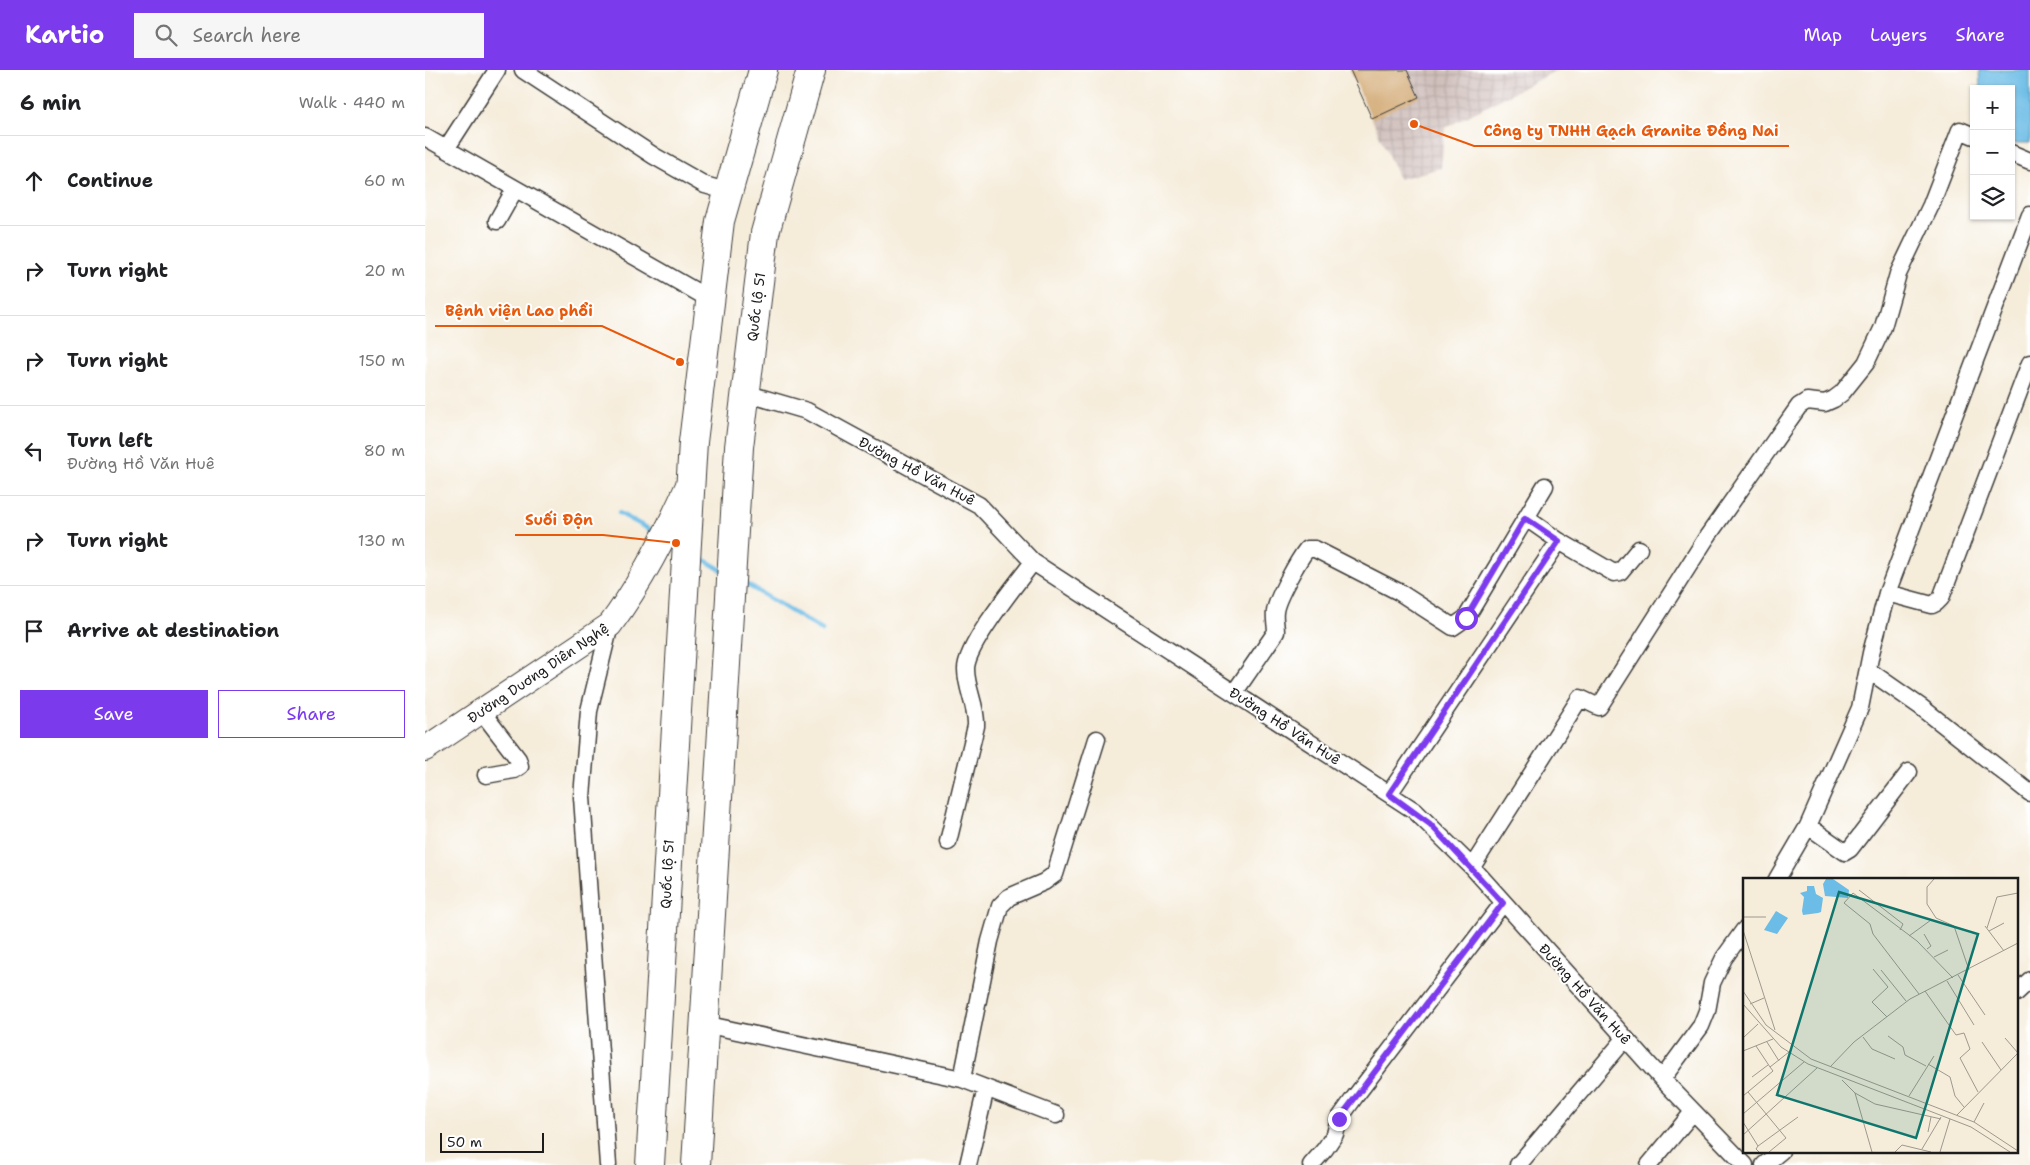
<!DOCTYPE html>
<html lang="en">
<head>
<meta charset="utf-8">
<style>
  :root { --surface:#fff; --page:#f6f6f6; --text:#202124; --muted:#757577; --line:#e0e0e0; --accent:#7c3aed }
  body { margin:0; font-family:"Shantell Sans",sans-serif; background:var(--page); color:var(--text) }
  .controls { position:absolute; right:15px; top:15px; display:grid; overflow:hidden; border-radius:0px; box-shadow:0 1px 4px #0004 }
  .controls button { width:45px; height:45px; display:grid; place-items:center; padding:0; border:0; border-bottom:1px solid var(--line); background:var(--surface); color:var(--text); font:25px sans-serif }
  .scale { position:absolute; left:15px; bottom:12px; width:104px; box-sizing:border-box; padding-left:5px; border:2px solid #1c1c1c; border-top:0; font-size:14px; line-height:18px; white-space:nowrap; color:#1c1c1c; -webkit-text-stroke:4px #fff; paint-order:stroke }
  .stop { position:absolute; width:15px; height:15px; margin:-11px; border:4px solid #7c3aed; border-radius:50%; background:#fff }
  .stop.end { background:#7c3aed; border-color:#fff; box-shadow:0 1px 5px #0008 }
  .list { margin:0; padding:0; list-style:none }
  h2 { display:flex; justify-content:space-between; align-items:center; height:65px; margin:0; padding:0 20px; font-size:21px }
  h2 small { font-size:16px; font-weight:400; color:var(--muted) }
  .list li { display:grid; grid-template-columns:32px 1fr auto; gap:15px; align-items:center; box-sizing:border-box; height:90px; padding:0 20px; border-top:1px solid var(--line) }
  .list b { display:block; font-size:19px; white-space:nowrap }
  .list p { margin:0; font-size:16px; white-space:nowrap; color:var(--muted) }
  .list em { font-size:16px; font-style:normal; color:var(--muted) }
  .actions { display:flex; gap:10px; padding:15px 20px }
  .actions a { flex:1; padding:11px 0; border:1px solid var(--accent); border-radius:0px; text-align:center; font-size:18px; color:var(--accent) }
  .actions .main { background:var(--accent); color:#fff }
  .icon { flex:none; width:28px; height:28px; fill:none; stroke:currentColor; stroke-width:2; stroke-linecap:round; stroke-linejoin:round }
  .map { position:relative; flex:none; width:1605px; height:1095px; overflow:hidden }
  header { display:flex; align-items:center; gap:30px; box-sizing:border-box; height:70px; padding:0 25px; background:var(--accent); color:#fff }
  header strong { font-size:24px }
  nav { display:flex; gap:28px; margin-inline-start:auto; font-size:18px }
  .search { width:350px; height:45px; background:var(--page); display:flex; align-items:center; gap:12px; box-sizing:border-box; padding:0 18px; border-radius:0px; color:var(--muted); font-size:19px }
  main { display:flex }
  aside { flex:1; background:var(--surface) }
  .map>svg:first-child { display:block }
  .industrial { fill:url(#industrial-grid) }
  .water { fill:#6bbce6; stroke:#446c81 }
  .lines { fill:none; stroke-linecap:round; stroke-linejoin:round }
  .stream { stroke:#6bbce6; stroke-width:4.5 }
  .building { fill:#d6b07f }
  .street-casing { stroke:#3d3b38; stroke-width:19 }
  .secondary-casing { stroke:#3d3b38; stroke-width:26 }
  .highway-casing { stroke:#3d3b38; stroke-width:30 }
  .street { stroke:#fff; stroke-width:16 }
  .secondary { stroke:#fff; stroke-width:24 }
  .highway { stroke:#fff; stroke-width:28 }
  .route { stroke:#7c3aed; stroke-width:6 }
  .labels { text-anchor:middle; dominant-baseline:central; stroke-width:4; stroke-linejoin:round; paint-order:stroke }
  .street-label { font-size:14px; fill:#1c1c1c; stroke:#fff }
  .inset-road { fill:none; stroke:#9e998e; stroke-width:1 }
  .view { fill:#0f766e; fill-opacity:0.15; stroke:#0f766e; stroke-width:2.5 }
  .inset-edge { fill:none; stroke:#1c1c1c; stroke-width:2.5 }
  .leader { fill:none; stroke:#e8590c; stroke-width:2 }
  .callout-dot { fill:#e8590c; stroke:#fff; stroke-width:2 }
  .callout-label { font-size:15px; text-anchor:middle; font-weight:bold; fill:#e8590c; stroke:#fff; stroke-width:4; stroke-linejoin:round; paint-order:stroke }
</style>
</head>
<body>
<header>
<strong>Kartio</strong>
<div class="search"><svg class="icon" aria-label="search" viewBox="0 0 24 24"><circle cx="10" cy="10" r="6"/><path d="M15 15l6 6"/></svg>Search here</div>
<nav><a>Map</a><a>Layers</a><a>Share</a></nav>
</header>
<main>
<aside>
<h2>6 min<small>Walk · 440 m</small></h2>
<ul class="list">
<li><svg class="icon" aria-label="ahead" viewBox="0 0 24 24"><path d="M12 20V5M6 11l6-6 6 6"/></svg><div><b>Continue</b></div><em>60 m</em></li>
<li><svg class="icon" aria-label="right" viewBox="0 0 24 24"><path d="M7 20v-9h11M14 6l5 5-5 5"/></svg><div><b>Turn right</b></div><em>20 m</em></li>
<li><svg class="icon" aria-label="right" viewBox="0 0 24 24"><path d="M7 20v-9h11M14 6l5 5-5 5"/></svg><div><b>Turn right</b></div><em>150 m</em></li>
<li><svg class="icon" aria-label="left" viewBox="0 0 24 24"><path d="M17 20v-9H6M10 6l-5 5 5 5"/></svg><div><b>Turn left</b><p>Đường Hồ Văn Huê</p></div><em>80 m</em></li>
<li><svg class="icon" aria-label="right" viewBox="0 0 24 24"><path d="M7 20v-9h11M14 6l5 5-5 5"/></svg><div><b>Turn right</b></div><em>130 m</em></li>
<li><svg class="icon" aria-label="arrive" viewBox="0 0 24 24"><path d="M6 21V4h12l-3 4 3 4H6"/></svg><div><b>Arrive at destination</b></div></li>
</ul>
<div class="actions"><a class="main">Save</a><a>Share</a></div>
</aside>
<div class="map">
<svg width="1605" height="1095" viewBox="0 0 1605 1095">
  <defs>
    <pattern id="industrial-grid" width="8" height="8" patternUnits="userSpaceOnUse" patternTransform="scale(1.25)"><rect width="8" height="8" fill="#d0c0bc"/><path d="M0 4h8M4 0v8" fill="none" stroke="#b2a4a1"/></pattern>
  </defs>
  <rect width="100%" height="100%" fill="#fff"/>
  <filter id="ink" filterUnits="userSpaceOnUse"><feTurbulence type="fractalNoise" baseFrequency=".02" numOctaves="2"/><feDisplacementMap in="SourceGraphic" scale="10" xChannelSelector="R" yChannelSelector="G"/><feConvolveMatrix kernelMatrix="1 2 1 2 8 2 1 2 1" color-interpolation-filters="sRGB"/></filter>
  <filter id="wash" filterUnits="userSpaceOnUse"><feTurbulence type="fractalNoise" baseFrequency=".0096" numOctaves="4" result="noise"/><feDisplacementMap in="SourceGraphic" scale="20" xChannelSelector="R" yChannelSelector="G"/><feGaussianBlur stdDeviation="1.12" result="paint"/><feColorMatrix in="noise" values="0 0 0 0 0 0 0 0 0 0 0 0 0 0 0 0 0 1.4 0 .05"/><feComposite in="paint" operator="in"/></filter>
  <g filter="url(#wash)">
    <rect width="100%" height="100%" fill="#f5ecda"/>
    <path class="industrial" d="M925,0H1132L1020,58L1016,98L974,109Z"/>
    <path class="water" d="M1554,0H1605V73H1586V19H1555Z"/>
    <g class="lines">
      <path class="stream" d="M194,443L233,464
        M270,484L298,501
        M316,511L397,560"/>
    </g>
    <g id="blocks">
      <path class="building" d="M925,0H982L994,27L947,49Z"/>
    </g>
  </g>
  <g filter="url(#ink)">
    <use href="#blocks" fill-opacity="0" stroke="#3d3b38" stroke-width="1"/>
    <g class="lines">
      <g class="street-casing">
        <path id="street" d="M98,0L229,86L280,115L304,122
          M0,67L286,230
          M21,79L72,0
          M1586,83L1605,91
          M72,151L90,119
          M320,323L382,341L554,435L608,492L990,741L1047,797L1237,1009L1320,1095
          M1101,448L1134,471L1189,503L1195,502L1214,479
          M1462,523L1507,535L1511,533L1516,528L1605,293
          M1443,600L1496,637L1605,723
          M809,623L851,562C851,555 849,548 850,542C851,529 874,489 882,479H890L974,522L1028,557L1041,548L1120,416
          M57,642L93,689L95,696L89,700L61,705
          M964,724L1134,471
          M1383,756L1420,782L1425,779L1484,702
          M523,772L551,656C552,636 541,619 541,599C541,575 592,513 608,492
          M1047,797L1155,628L1174,637L1282,467L1374,336L1382,331L1400,333L1409,329L1417,323L1441,293L1458,257L1473,204L1506,135L1535,60L1549,66
          M1352,809L1383,756L1435,638L1446,583L1462,523L1605,145
          M1591,923L1605,910
          M279,954L537,1009L631,1045
          M537,1009L565,871L575,836L584,827L619,812L630,804L672,669
          M1237,1009L1276,956L1282,941L1287,913L1299,888L1319,860
          M183,1095L157,727L164,641L185,555
          M543,1095L561,1018
          M886,1095L900,1079L910,1064L914,1049L929,1028L1078,833
          M1093,1095L1200,969
          M1224,1095L1268,1042
          M1339,1095L1356,1081"/>
      </g>
      <g class="secondary-casing">
        <path id="secondary" d="M0,679L185,555C217,512 241,464 263,415"/>
      </g>
      <g class="highway-casing">
        <path id="highway" d="M225,1095L268,372L295,151L338,0
          M271,1095L314,377L340,163L386,0"/>
      </g>
      <use href="#street" class="street"/>
      <use href="#secondary" class="secondary"/>
      <use href="#highway" class="highway"/>
    </g>
  </g>
  <g class="lines" filter="url(#ink)">
    <path class="route" d="M914,1049L1078,833L1005,754L964,724L1134,471L1100,448L1041,548"/>
  </g>
  <g class="labels">
    <g class="street-label">
      <text transform="translate(331 237) rotate(-83)">Quốc lộ 51</text>
      <text transform="translate(492 401) rotate(28)">Đường Hồ Văn Huê</text>
      <text transform="translate(113 603) rotate(-34)">Đường Duơng Diên Nghệ</text>
      <text transform="translate(860 656) rotate(33)">Đường Hồ Văn Huê</text>
      <text transform="translate(242 804) rotate(-87)">Quốc lộ 51</text>
      <text transform="translate(1160 924) rotate(48)">Đường Hồ Văn Huê</text>
    </g>
  </g>
  <g transform="translate(1318 808)">
    <rect width="275" height="275" fill="#f5ecda"/>
    <path d="M83,1H90L106,12L105,20L82,18L80,6ZM64,8H71L73,16L80,20L78,34L75,35L60,37L59,33L61,19L57,15L64,13ZM33,33L45,40L34,56L21,52Z" fill="#6bbce6"/>
    <path class="inset-road" d="M191,1L184,9V26L193,40L211,48L226,92M116,12L160,46L157,52M0,39H23M242,48L261,73M244,50L254,19L275,15M0,52L32,152M246,53L261,45M181,56L188,68L184,71M166,58L188,42M191,79L205,72M130,91L145,109L129,124L144,139M138,92L163,123M215,97L242,137M204,103L231,147M0,113L23,147L68,181L231,244L275,273M182,113L213,157L221,155L227,171L217,180L235,214M176,116L130,56L127,46L101,25L110,15L174,63L210,100M0,126L38,169L65,186L228,249L267,274M7,126L21,120M145,158L160,169L162,177L183,188M120,159L129,171L152,181M0,160L15,146M262,160L275,175M24,164L36,183M239,164L258,192M13,168L27,189M0,173L30,161M185,186L207,199L212,218L221,229M87,189L111,164L167,121L275,65M9,199L25,187M99,202L112,215L129,274M5,214L43,260L26,274M112,215L132,226L198,241M0,218L30,193L27,189L46,174M166,218L191,178M0,236L61,184M214,237L275,175M0,244L15,268M231,244L241,225M185,254L188,239M0,257L74,190M179,271L198,239M16,274L13,271L15,268L55,239M152,274L159,267L188,274M197,274L207,241"/>
    <path class="view" d="M96,14L235,56L173,260L34,217Z"/>
    <rect width="275" height="275" class="inset-edge"/>
  </g>
  <path class="leader" d="M989 54L1049 76H1364M255 292L177 256H10M251 473L178 465H90"/>
  <g class="callout-dot">
    <circle cx="989" cy="54" r="5"/>
    <circle cx="255" cy="292" r="5"/>
    <circle cx="251" cy="473" r="5"/>
  </g>
  <g class="callout-label">
    <text x="1206" y="66">Công ty TNHH Gạch Granite Đồng Nai</text>
    <text x="94" y="246">Bệnh viện Lao phổi</text>
    <text x="134" y="455">Suối Độn</text>
  </g>
</svg>
<div class="controls">
<button>+</button>
<button>−</button>
<button><svg class="icon" aria-label="layers" viewBox="0 0 24 24"><path d="M12 4l9 5-9 5-9-5zM3 14l9 5 9-5"/></svg></button>
</div>
<div class="scale">50 m</div>
<div class="stop" style="left:1041px;top:548px"></div>
<div class="stop end" style="left:914px;top:1049px"></div>
</div>
</main>
</body>
</html>
